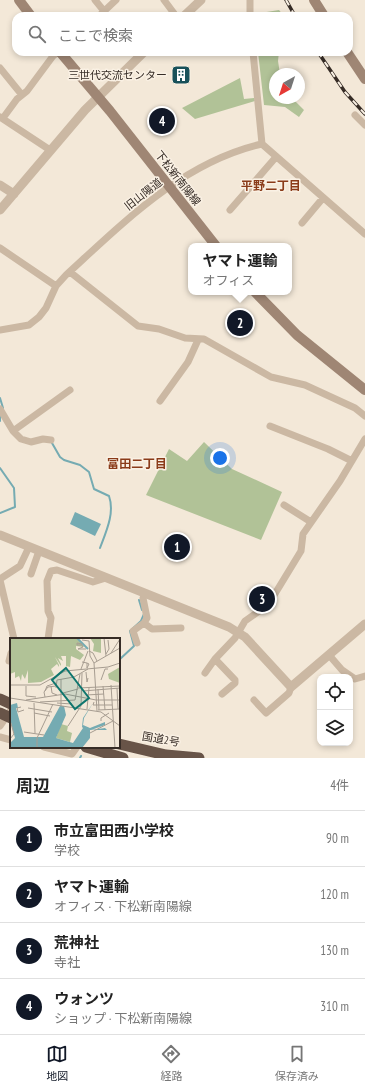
<!DOCTYPE html>
<html lang="ja">
<head>
<meta charset="utf-8">
<style>
  :root { --surface:#fff; --page:#f6f6f6; --text:#222; --muted:#767676; --line:#e0e0e0; --accent:#111827 }
  body { margin:0; font-family:"PT Sans Narrow","Noto Sans JP",sans-serif; background:var(--page); color:var(--text) }
  .controls { position:absolute; right:12px; bottom:12px; display:grid; overflow:hidden; border-radius:8px; box-shadow:0 2px 6px #0003 }
  .controls button { width:36px; height:36px; display:grid; place-items:center; padding:0; border:0; border-bottom:1px solid var(--line); background:var(--surface); color:var(--text); font:20px sans-serif }
  .compass { position:absolute; left:269px; top:68px; width:36px; height:36px; border-radius:50%; background:var(--surface); box-shadow:0 2px 6px #0003; rotate:219deg }
  .you { position:absolute; left:220px; top:458px; width:14px; height:14px; margin:-10px; border:3px solid #fff; border-radius:50%; background:#1a73e8; box-shadow:0 0 0 6px #1a73e833 }
  .badge { display:grid; place-items:center; width:26px; height:26px; border-radius:50%; background:var(--accent); color:#fff; font-size:13px; font-weight:700 }
  .pin { position:absolute; translate:-50% -50%; border:2px solid #fff; box-shadow:0 1px 4px #0006 }
  .popup { position:absolute; left:188px; top:243px; width:104px; height:52px; box-sizing:border-box; display:grid; place-content:center; border-radius:8px; background:var(--surface); filter:drop-shadow(0 1px 3px #0005); font-size:13px; white-space:nowrap; color:var(--muted) }
  .popup b { font-size:15px; color:var(--text) }
  .popup::after { content:''; position:absolute; left:50%; top:100%; margin-left:-8px; border:8px solid transparent; border-top-color:var(--surface) }
  .list { margin:0; padding:0; list-style:none }
  h2 { display:flex; justify-content:space-between; align-items:center; height:52px; margin:0; padding:0 16px; font-size:17px }
  h2 small { font-size:13px; font-weight:400; color:var(--muted) }
  .list li { display:grid; grid-template-columns:26px 1fr auto; gap:12px; align-items:center; box-sizing:border-box; height:56px; padding:0 16px; border-top:1px solid var(--line) }
  .list b { display:block; font-size:15px; white-space:nowrap }
  .list p { margin:0; font-size:13px; white-space:nowrap; color:var(--muted) }
  .list em { font-size:13px; font-style:normal; color:var(--muted) }
  .icon { flex:none; width:22px; height:22px; fill:none; stroke:currentColor; stroke-width:2; stroke-linecap:round; stroke-linejoin:round }
  .map { position:relative; flex:none; width:365px; height:758px; overflow:hidden }
  .search { position:absolute; background:var(--surface); box-shadow:0 2px 6px #0003; left:12px; right:12px; top:12px; height:44px; display:flex; align-items:center; gap:10px; box-sizing:border-box; padding:0 14px; border-radius:12px; color:var(--muted); font-size:15px }
  .sheet { height:276px; background:var(--surface) }
  nav { display:flex; justify-content:space-around; align-items:center; box-sizing:border-box; height:56px; border-top:1px solid var(--line); background:var(--surface); font-size:11px; color:var(--muted) }
  nav a { display:grid; justify-items:center; gap:2px }
  nav .on { color:var(--accent) }
  .map>svg:first-child { display:block }
  .green { fill:#b1c297 }
  .water { fill:#75abb2 }
  .lines { fill:none; stroke-linecap:round; stroke-linejoin:round }
  .stream { stroke:#75abb2; stroke-width:2 }
  .minor { stroke:#cbb8a3; stroke-width:7 }
  .tertiary { stroke:#cbb8a3; stroke-width:9 }
  .secondary { stroke:#9f8674; stroke-width:10 }
  .trunk { stroke:#685448; stroke-width:11 }
  .rail-casing { stroke:#362c26; stroke-width:3.5 }
  .rail { stroke:#faf1e4; stroke-width:2; stroke-dasharray:6; stroke-linecap:butt }
  .labels { text-anchor:middle; dominant-baseline:central; stroke-width:3; stroke-linejoin:round; paint-order:stroke }
  .poi-label { font-size:11px; fill:#362c26; stroke:#faf1e4; text-anchor:end }
  .street-label { font-size:11px; fill:#362c26; stroke:#faf1e4 }
  .neighbourhood-label { font-size:12px; font-weight:bold; fill:#8a3b19; stroke:#faf1e4 }
  .inset-river { fill:none; stroke:#75abb2; stroke-width:2 }
  .inset-road { fill:none; stroke:#a79d91; stroke-width:1 }
  .view { fill:#0f766e; fill-opacity:0.15; stroke:#0f766e; stroke-width:2 }
  .inset-edge { fill:none; stroke:#362c26; stroke-width:2 }
</style>
</head>
<body>
<div class="map">
<svg width="365" height="758" viewBox="0 0 365 758">
  <rect width="100%" height="100%" fill="#f3e8d8"/>
  <path class="green" d="M279,10L284,16H255L254,14Z
    M258,52H279L278,61L280,74H275V98H292L304,110L299,117L285,107L264,105Z
    M240,78L244,99L254,98L255,101L195,119L182,108Z
    M204,442L232,469L282,492L261,540L146,495L169,449L187,461Z"/>
  <path class="water" d="M75,512L101,524L95,536L70,524Z"/>
  <g class="lines">
    <path class="stream" d="M0,398L3,408
      M0,421V415
      M52,443L60,457L64,460L80,465L89,472L94,489L109,496C115,513 106,532 100,548
      M0,468L14,488L15,507L0,513
      M139,600L142,610
      M119,660L134,646L130,631L141,621L144,614
      M80,758L81,756"/>
    <path class="minor" d="M95,0L104,11
      M164,0L176,16
      M250,0V16
      M99,16L116,0
      M253,52L262,144
      M0,68L22,95
      M355,115L365,125
      M0,117L50,150
      M3,118L17,99L27,91L53,56L58,52
      M262,144L365,234
      M230,210L276,157
      M302,223L323,198
      M0,248L56,286
      M70,272L138,326L159,329L185,338L204,339L271,377L305,385L355,408L365,416
      M0,330L29,325L39,317L46,308L56,286L66,275C124,222 183,162 262,144
      M160,401L188,362L198,340
      M0,409L13,431L21,439L31,442L43,439L51,440
      M270,426L328,449L352,461
      M13,431L70,390
      M284,505L311,522
      M31,574L39,551
      M0,579L20,566L29,547
      M0,580L14,639
      M144,623L152,629L181,628
      M48,639L51,618L48,611L47,581L51,571L57,570L93,582L106,578
      M137,643L133,631L144,623L147,618L143,598L145,594
      M329,655L342,670L355,679L365,676
      M215,659L235,638L245,621L262,609L273,597L301,551L303,534L340,481L365,439
      M9,661L11,653
      M205,673L215,659L235,680V683L222,694
      M254,700L266,713L289,693L291,687
      M0,726L11,710
      M0,737L11,740
      M44,747L72,754L77,747"/>
    <path class="tertiary" d="M184,16L201,0
      M0,185L14,194
      M0,210L85,110L144,52
      M0,535L229,627L245,637L291,687L365,624"/>
    <path class="secondary" d="M19,0L31,16
      M314,0L324,16
      M60,52L110,111L216,246
      M347,52L365,79
      M255,292L297,335L365,390"/>
    <path class="trunk" d="M0,699L11,704
      M0,713L11,718
      M119,744L166,755L199,758
      M86,747L123,758"/>
    <g class="rail-casing">
      <path id="rail" d="M286,0L295,16
        M318,52L345,92L365,114"/>
    </g>
    <use href="#rail" class="rail"/>
  </g>
  <defs>
    <g id="building-square" transform="scale(1)"><rect x="-9" y="-9" width="18" height="18" rx="4" fill="#18515a" stroke="#faf1e4"/><path d="M-4-6H4V6H1V3H-1V6H-4ZM-2.5-4.3h1.7v1.8h-1.7ZM.8-4.3h1.7v1.8H.8ZM-2.5-1h1.7V.8h-1.7ZM.8-1h1.7V.8H.8Z" fill="#fff"/></g>
  </defs>
  <g fill-rule="evenodd">
    <use href="#building-square" x="181" y="75"/>
  </g>
  <g class="labels">
    <g class="poi-label">
      <text x="167" y="75">三世代交流センター</text>
    </g>
    <g class="street-label">
      <text transform="translate(178 178) rotate(52)">下松新南陽線</text>
      <text transform="translate(143 194) rotate(-38)">旧山陽道</text>
      <text transform="translate(161 739) rotate(10)">国道2号</text>
    </g>
    <g class="neighbourhood-label">
      <text x="271" y="185">平野二丁目</text>
      <text x="137" y="463">富田二丁目</text>
    </g>
  </g>
  <g transform="translate(10 638)">
    <rect width="110" height="110" fill="#f3e8d8"/>
    <path d="M0,0H67L74,9L66,8V11L74,17L70,22L61,18L60,29L56,28V18H51L53,23L48,20L51,26V28L45,19L49,27V29L47,26L41,31L44,37L31,44L18,45V32L15,41L12,36L11,43L9,38L5,40V34L0,36ZM80,0H91V15L83,13L84,6ZM110,29V45L99,41L98,36ZM51,86L58,88L57,93L62,95L60,104L46,100Z" fill="#b1c297"/>
    <path d="M7,65L8,70H6L14,99H33L50,68H54L56,77L46,100L63,105L73,90L72,89L73,80L83,65L74,80L73,87L80,90L95,84V87L81,92L95,90L97,92H80V100L72,110H0V105L5,100L0,81V67Z" fill="#75abb2"/>
    <path class="inset-river" d="M67,0L78,11"/>
    <path class="inset-road" d="M94,0L96,18M72,2L79,3L80,18L84,25L87,73M67,5L72,6V7H67ZM72,7L73,9L68,11H76M79,13L83,15L87,23M101,15L110,1M96,16L99,11L98,2M72,24L77,25L79,26L77,30V25M84,25L110,10M71,31L78,13M76,34L77,44L78,40M51,41V68M91,42L95,31H98M0,47H30L55,33L98,29L110,25M101,47L105,110M16,48V58L26,59M41,48L42,55L47,57M93,48L95,72M46,50L47,42L64,39L78,31M68,50L110,48M107,50L108,71M88,51L89,72M35,53L37,48L46,45M73,53L110,50M53,55L68,51M76,57L94,56M35,59L34,54L38,49L46,48M0,60L91,74L110,88M16,62L55,56L86,62H110M65,62L70,36M30,64L65,62M84,64L83,67H102M24,65L25,95M47,65L62,66M11,69L7,70L8,74L14,72M18,70L42,74M77,71L79,50M88,72L110,71M24,75L40,78M0,82L4,96L0,101M91,83V80L99,75M58,88L71,68L72,35M14,94L34,97M80,95L103,83M27,110V100L43,66"/>
    <path class="view" d="M56,30L79,60L65,71L42,42Z"/>
    <rect width="110" height="110" class="inset-edge"/>
  </g>
</svg>
<div class="controls">
<button><svg class="icon" aria-label="locate" viewBox="0 0 24 24"><circle cx="12" cy="12" r="6"/><path d="M12 2v4M12 18v4M2 12h4M18 12h4"/></svg></button>
<button><svg class="icon" aria-label="layers" viewBox="0 0 24 24"><path d="M12 4l9 5-9 5-9-5zM3 14l9 5 9-5"/></svg></button>
</div>
<svg class="compass" viewBox="-18 -18 36 36"><path d="M0-13l5 13h-10z" fill="#e53935"/><path d="M0 13l5-13h-10z" fill="#767676"/></svg>
<div class="you"></div>
<div class="pin badge" style="left:177px;top:547px">1</div>
<div class="pin badge" style="left:240px;top:323px">2</div>
<div class="popup"><b>ヤマト運輸</b>オフィス</div>
<div class="pin badge" style="left:262px;top:599px">3</div>
<div class="pin badge" style="left:162px;top:121px">4</div>
<div class="search"><svg class="icon" aria-label="search" viewBox="0 0 24 24"><circle cx="10" cy="10" r="6"/><path d="M15 15l6 6"/></svg>ここで検索</div>
</div>
<section class="sheet">
<h2>周辺<small>4件</small></h2>
<ul class="list">
<li><span class="badge">1</span><div><b>市立富田西小学校</b><p>学校</p></div><em>90 m</em></li>
<li><span class="badge">2</span><div><b>ヤマト運輸</b><p>オフィス · 下松新南陽線</p></div><em>120 m</em></li>
<li><span class="badge">3</span><div><b>荒神社</b><p>寺社</p></div><em>130 m</em></li>
<li><span class="badge">4</span><div><b>ウォンツ</b><p>ショップ · 下松新南陽線</p></div><em>310 m</em></li>
</ul>
</section>
<nav>
<a class="on"><svg class="icon" aria-label="map" viewBox="0 0 24 24"><path d="M3 6l6-2 6 2 6-2v14l-6 2-6-2-6 2zM9 4v14M15 6v14"/></svg>地図</a>
<a><svg class="icon" aria-label="directions" viewBox="0 0 24 24"><path d="M12 3l9 9-9 9-9-9zM9 14v-3h6M13 9l2 2-2 2"/></svg>経路</a>
<a><svg class="icon" aria-label="saved" viewBox="0 0 24 24"><path d="M7 4h10v16l-5-4-5 4z"/></svg>保存済み</a>
</nav>
</body>
</html>
